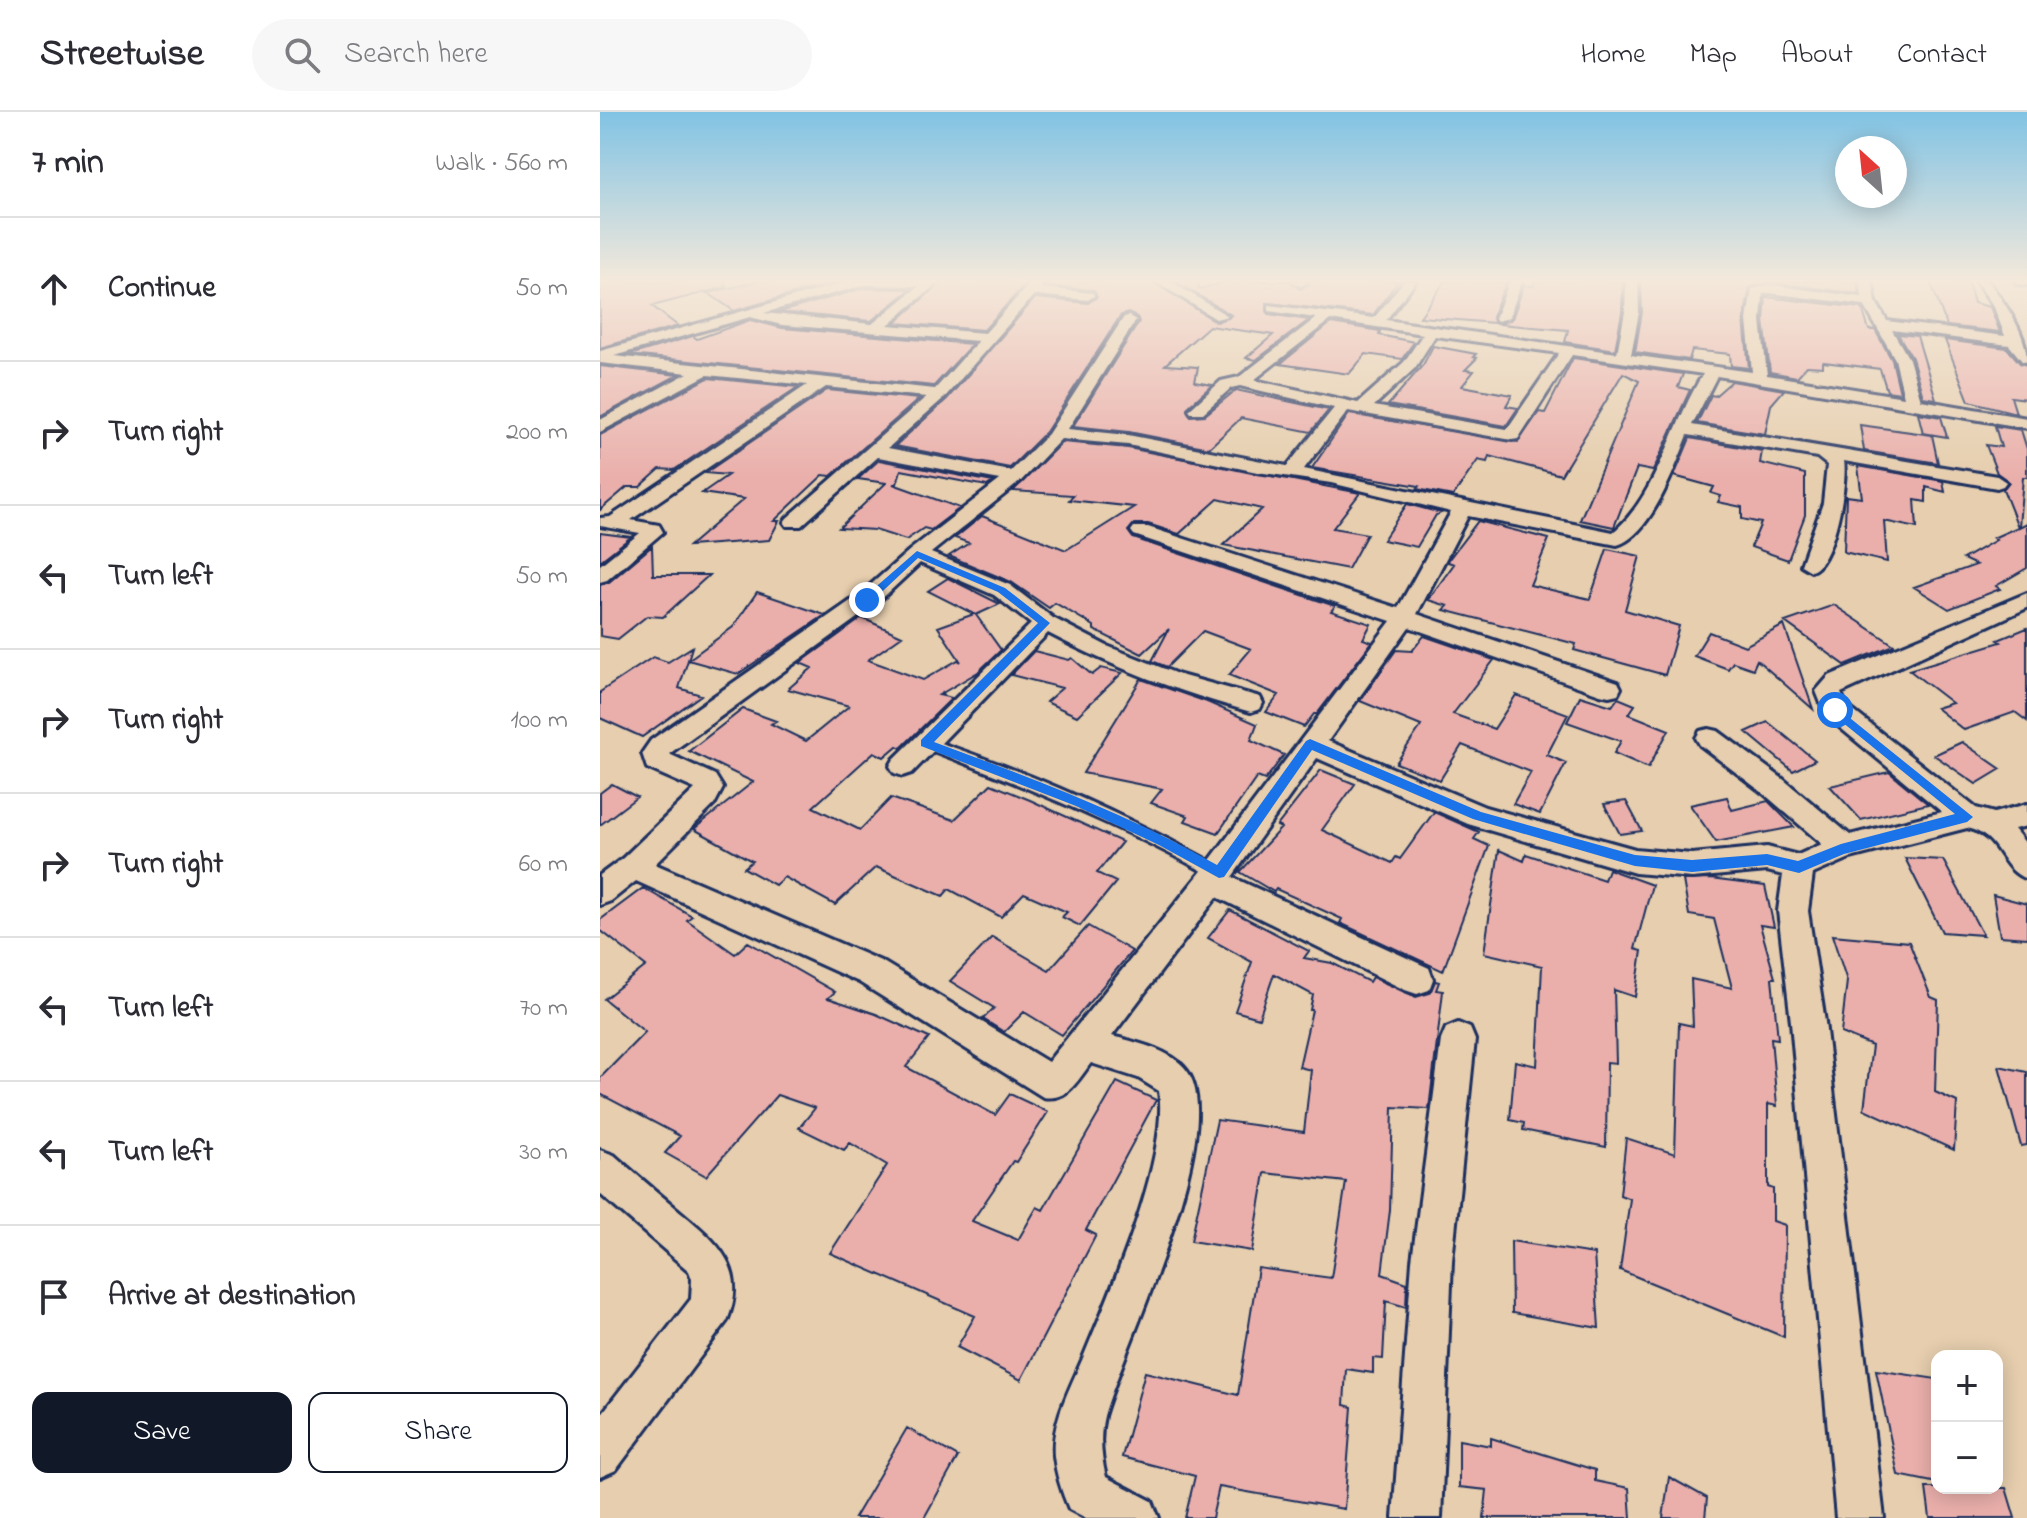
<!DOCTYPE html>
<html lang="en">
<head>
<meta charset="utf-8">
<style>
  :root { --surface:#fff; --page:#f7f7f7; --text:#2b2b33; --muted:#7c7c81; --line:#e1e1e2; --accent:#111827 }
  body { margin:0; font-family:"Indie Flower",sans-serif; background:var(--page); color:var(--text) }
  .controls { position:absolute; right:24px; bottom:24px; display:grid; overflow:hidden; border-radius:16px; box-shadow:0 4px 20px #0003 }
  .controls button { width:72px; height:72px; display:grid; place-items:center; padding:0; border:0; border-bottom:2px solid var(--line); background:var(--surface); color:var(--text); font:40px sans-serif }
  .compass { position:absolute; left:1235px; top:24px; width:72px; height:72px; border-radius:50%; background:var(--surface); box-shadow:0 4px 20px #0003; rotate:333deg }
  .stop { position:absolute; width:24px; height:24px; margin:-18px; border:6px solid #1a73e8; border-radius:50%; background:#fff }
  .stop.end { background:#1a73e8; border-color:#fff; box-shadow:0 2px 8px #0008 }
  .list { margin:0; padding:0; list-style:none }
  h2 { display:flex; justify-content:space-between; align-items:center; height:104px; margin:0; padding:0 32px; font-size:34px }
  h2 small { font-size:26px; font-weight:400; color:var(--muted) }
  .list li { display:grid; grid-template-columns:52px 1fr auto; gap:24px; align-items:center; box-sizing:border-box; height:144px; padding:0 32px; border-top:2px solid var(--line) }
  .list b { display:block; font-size:30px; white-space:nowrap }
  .list em { font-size:26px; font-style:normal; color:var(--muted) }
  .actions { display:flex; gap:16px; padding:24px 32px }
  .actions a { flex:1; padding:18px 0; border:2px solid var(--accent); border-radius:16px; text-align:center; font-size:28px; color:var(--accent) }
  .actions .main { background:var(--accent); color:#fff }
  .icon { flex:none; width:44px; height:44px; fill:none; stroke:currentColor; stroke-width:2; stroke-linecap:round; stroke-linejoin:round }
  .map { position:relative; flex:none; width:1427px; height:1406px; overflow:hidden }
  header { display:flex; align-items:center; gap:48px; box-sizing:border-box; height:112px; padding:0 40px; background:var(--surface); border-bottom:2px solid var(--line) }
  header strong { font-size:38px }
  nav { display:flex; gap:44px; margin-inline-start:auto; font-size:28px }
  .search { width:560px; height:72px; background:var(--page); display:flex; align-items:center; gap:20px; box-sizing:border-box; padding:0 28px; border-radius:44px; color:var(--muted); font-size:30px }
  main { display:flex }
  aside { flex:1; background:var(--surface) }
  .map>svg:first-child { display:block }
  .building { fill:#eaafab; stroke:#1b2f5e; stroke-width:2 }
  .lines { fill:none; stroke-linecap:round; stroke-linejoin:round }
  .service-casing { stroke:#1b2f5e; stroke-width:6 }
  .minor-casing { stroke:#1b2f5e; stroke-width:6 }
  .service { fill:#e6ceae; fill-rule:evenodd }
  .minor { fill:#e6ceae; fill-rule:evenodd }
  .route { fill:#1a73e8 }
</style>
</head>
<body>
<header>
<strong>Streetwise</strong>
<div class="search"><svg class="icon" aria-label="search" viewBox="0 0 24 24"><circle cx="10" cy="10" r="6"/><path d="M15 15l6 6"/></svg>Search here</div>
<nav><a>Home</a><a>Map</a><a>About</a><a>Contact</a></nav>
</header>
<main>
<aside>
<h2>7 min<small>Walk · 560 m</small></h2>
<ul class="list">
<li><svg class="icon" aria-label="ahead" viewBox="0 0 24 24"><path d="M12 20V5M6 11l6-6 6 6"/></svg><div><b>Continue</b></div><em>50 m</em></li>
<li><svg class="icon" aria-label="right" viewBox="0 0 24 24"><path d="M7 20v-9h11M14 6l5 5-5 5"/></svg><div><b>Turn right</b></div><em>200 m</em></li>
<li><svg class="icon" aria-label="left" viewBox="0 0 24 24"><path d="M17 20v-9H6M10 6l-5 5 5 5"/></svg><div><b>Turn left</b></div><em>50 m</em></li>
<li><svg class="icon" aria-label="right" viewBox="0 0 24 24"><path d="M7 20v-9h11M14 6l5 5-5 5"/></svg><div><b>Turn right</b></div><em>100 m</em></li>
<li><svg class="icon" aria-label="right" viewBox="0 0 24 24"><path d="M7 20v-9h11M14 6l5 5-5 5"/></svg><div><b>Turn right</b></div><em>60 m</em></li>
<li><svg class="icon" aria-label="left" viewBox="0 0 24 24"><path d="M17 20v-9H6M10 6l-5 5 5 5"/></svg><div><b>Turn left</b></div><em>70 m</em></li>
<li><svg class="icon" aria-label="left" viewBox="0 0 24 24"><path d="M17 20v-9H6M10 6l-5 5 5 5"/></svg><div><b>Turn left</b></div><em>30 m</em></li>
<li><svg class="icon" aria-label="arrive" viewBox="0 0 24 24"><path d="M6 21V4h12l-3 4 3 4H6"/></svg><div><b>Arrive at destination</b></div></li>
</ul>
<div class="actions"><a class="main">Save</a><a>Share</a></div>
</aside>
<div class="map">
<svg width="1427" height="1406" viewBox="0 0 1427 1406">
  <rect width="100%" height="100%" fill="#e6ceae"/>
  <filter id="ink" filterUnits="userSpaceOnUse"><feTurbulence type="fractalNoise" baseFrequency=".0125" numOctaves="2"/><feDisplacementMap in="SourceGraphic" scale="16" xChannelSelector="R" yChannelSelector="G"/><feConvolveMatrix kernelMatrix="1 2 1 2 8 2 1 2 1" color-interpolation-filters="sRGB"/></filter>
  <g filter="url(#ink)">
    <path class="building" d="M0,169H125L126,175L52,194L78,214L0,236Z
      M159,169H238L134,199L108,181Z
      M343,169H428L384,218L295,211Z
      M448,169H552L617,210L631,203L575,169H598L599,177L630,169L635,172L645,169H689L700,177L709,172V169H798L773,203L667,191L669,202L709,208L656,248L646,246L673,223L609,214L565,253L598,255L595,270L612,273L587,296L591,304L605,303L636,278L729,298L711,320L641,306L609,336L529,320L473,314L539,210L537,205L528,201L521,203L446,320L410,356L295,334L347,287L435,186L488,191L497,185L493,178L445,174Z
      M845,169L906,171L892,205L895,211L820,205Z
      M935,169H1023L1022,200L1015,238L965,230L968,218L899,212L912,207L924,173L933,174Z
      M1041,169H1257L1259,182L1170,170L1150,175L1144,208L1149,256L1131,254L1130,242L1092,238L1089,248L1035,240L1042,200Z
      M1330,169L1368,170L1374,191L1390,195L1400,220L1347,214Z
      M264,176L311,177L271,209L180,200Z
      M1166,185L1262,196L1269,218H1275L1292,248L1300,281L1287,279L1280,257L1223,250V255L1207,254L1197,265L1170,260L1164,208Z
      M150,208L182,216L372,232L334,274L30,243L93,224L97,227Z
      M731,211L780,219L779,223L814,230L802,247L766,242L749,262L680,252Z
      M1298,222L1317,224L1336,287L1323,285L1312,246Z
      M1345,228L1407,236L1420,251L1427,253V287L1411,285L1416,301L1369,289Z
      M833,234L876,242L873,245L877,246L865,258L874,259L862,274L912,283L906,294L918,296L906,314L788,293L823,253Z
      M973,246L1083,262L1078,275L1090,278L1053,359L1037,356L1014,415L980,408L1039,269L1023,261L961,363L889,344L887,350L878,348L853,384L817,377L819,374L712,356L749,302L918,330L939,300L945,301Z
      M0,254L78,263L0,305Z
      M108,266L198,275L74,358L60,357L40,375H27L0,398V323Z
      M1132,269L1184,278L1171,293L1165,322L1097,311L1111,283L1115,284Z
      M227,278L319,287L231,364L223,363L174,409H179L169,428L89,434L144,387L102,381L128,363L105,361Z
      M1318,301L1341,305L1347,325L1323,321Z
      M1260,313L1332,323L1338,351L1264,339Z
      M1395,314L1421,318L1427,337V365H1423L1419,415L1427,411V456L1396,474L1400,477L1349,497L1314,475L1376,453L1363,447L1396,428L1393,426L1418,415L1403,377L1409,370L1397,361L1386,333L1401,335Z
      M1090,326L1162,339L1160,351L1205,362V403L1188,448L1151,435L1161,411L1142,407V395L1118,390L1121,384L1111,381L1114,375L1074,364Z
      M462,330L528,336L760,381L733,416L767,422L748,457L623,433L662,397L618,387L579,422L548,412H534L528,419L533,426L735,494L731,499L771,512L763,527L772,530L717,602H714L704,615L666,600L679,583L629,563L651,537L603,519L567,555L552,549L569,517L542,542L494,518V514L455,491L449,496L411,470L349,444L369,431L355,426L382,404L466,438L534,395L469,388L473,383L413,379Z
      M279,348L393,370L387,374L301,358L297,372H293L360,396L331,418L324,416L306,428L275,418L239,416L286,371L258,367Z
      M1258,354L1343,369L1345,380L1326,375V390L1315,388L1317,416L1284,409L1287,450L1244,440L1246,384L1262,386Z
      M807,392L841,401L836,403L817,435L783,428Z
      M878,409L949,427L930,473L990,487L1007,437L1040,444L1025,498L1079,514L1065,563L974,538L976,532L844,498L848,494L828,488L854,452L848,450L849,447Z
      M0,421L31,425L0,449Z
      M52,434L53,463H109L63,505L47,504L18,527L0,524V473L9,470Z
      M348,466L400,492L376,503L401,538L378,560L339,583L352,586L301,636L297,634L284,645L274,640L213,695L260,718L291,686L354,708L391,672L430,688L522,730L497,761L516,770L480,814L462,805L467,800L424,781L401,805L349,777L343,784L276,755L235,793L184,765L175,773L144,756L152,749L94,717L153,670L89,639L143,597L176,609L171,612L206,629L249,594L188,577L212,556L200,551L262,506L302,524L268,548L323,568L358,548L361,550L338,515L374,502L328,479Z
      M157,480L225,503L138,562L88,548L79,576L101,583L42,625L0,606V580L53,545L68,550L92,535L88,548L133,515Z
      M1234,493L1294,533L1245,553L1185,510Z
      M1184,513L1213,597L1157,548L1153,557L1133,550L1128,557L1094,544L1109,520L1145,534Z
      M1427,516V609L1415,600L1364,618L1336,596L1352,591L1309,558L1401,530L1398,528Z
      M824,524L894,548L853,602L894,617L916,583L968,602L947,643L966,651L940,702L913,692L931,660L862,633L840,668L796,651L821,614L760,589L796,538L812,539Z
      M434,539L469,548L472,546L492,563L501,556L522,561L477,604L446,590L462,576L411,563Z
      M541,567L607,590L657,612L651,628L684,643L665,668L657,665L618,721L585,709L588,704L551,691L562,677L483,661Z
      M980,584L1012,594L1018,586L1035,593L1029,602L1069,618L1048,656L1014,641L1021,629L967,610Z
      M1168,610L1215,648L1193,659L1146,620Z
      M1362,630L1401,657L1376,672L1334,643Z
      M721,658L755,672L722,718L792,751L796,745L800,747L834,700L879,720L874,727L889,734L843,859L740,811L742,807L676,777L674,780L640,760L681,716L677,714Z
      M1289,660L1328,692L1261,708L1230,674Z
      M12,672L37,685L0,713V681Z
      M1127,685L1132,698L1168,689L1194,715L1116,730L1090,693Z
      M1026,689L1042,719L1020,722L1004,692Z
      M899,738L924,749L926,742L1004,768L1008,757L1052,773L1035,837L1042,839L1035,885L1014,878L1016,951L1007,950L1006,1035L923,1018L924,1011L910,1008L915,949L937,954L942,854L884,841Z
      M1305,746L1343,748L1383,823L1342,820Z
      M1110,767L1165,774L1174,815L1160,813L1175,866H1172L1178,927L1171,926L1177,994L1168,992V1075L1173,1077V1109L1185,1113L1184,1225L1020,1158L1030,1087L1020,1083L1026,1026L1075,1042L1079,911L1093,914L1091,867L1132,876L1114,807L1089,803L1083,768Z
      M43,776L92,804L87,808L135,842L148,830L235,880L228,886L276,902L329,926L306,955L395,1003L410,982L448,1000L416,1050L413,1049L372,1109L418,1128L437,1095L443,1098L517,970L556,988L486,1118L496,1123L421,1268L357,1235L375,1204L230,1141L287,1053L250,1031L244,1038L199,1016L215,996L177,983L106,1064L65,1041L80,1024L0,982V966L45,920L4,887L46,854L0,818V808Z
      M1393,783L1427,792V826L1400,824Z
      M630,798L709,839L704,846L732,851L769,870L772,865L816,885L830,881L835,869L839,870L836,878L843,879L829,997L793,995L790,1098L782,1162L807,1171L806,1195L786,1189L783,1247L773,1246V1261L746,1257L744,1293L752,1295L744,1397L619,1375L612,1406H585L595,1364L522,1345L545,1260L638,1283L658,1156L731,1166L746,1070L665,1061L652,1139L591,1129L617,1008L704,1020L711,958L699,955L712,898H710L713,883L674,862L659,906L635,899L652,850L608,826Z
      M488,814L532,839L462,923L424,900L404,920L383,907L394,896L350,869L392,825L449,858Z
      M1232,823L1309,830L1331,885L1338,888L1335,980L1357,990L1354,1038L1264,997L1272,934L1241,921L1247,869Z
      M1399,954L1427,960V1033L1421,1034Z
      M911,1129L994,1142L999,1216L912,1201Z
      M1276,1258L1337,1267V1371L1298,1363Z
      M307,1316L358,1345L324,1406H254Z
      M891,1326L995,1358V1369L1029,1376L1031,1406H884L887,1378L859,1375V1328L891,1334Z
      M1069,1365L1107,1386L1105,1406H1063Z
      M1326,1376H1406L1415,1406H1330Z"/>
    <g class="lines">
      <g class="service-casing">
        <path id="service" d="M325,626C428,659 529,705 624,757L626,761L624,765L619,767L614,765C520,713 421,672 320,634L319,631L320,628Z"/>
      </g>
      <g class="minor-casing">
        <path id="minor" d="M251,169H340L288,213L385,221L432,169H445L440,176L493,181L494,184L488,188L434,183L345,285L288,336L411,359L448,322L524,205L529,204L536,208L468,317L528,323L687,354L734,296L640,274L631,276L603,301H591L589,298L621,269L639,265L716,206L669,199V193L774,206L804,169H816L786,208L1017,241L1025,200L1026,169H1038L1039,200L1031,243L1152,260L1147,208L1152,177L1170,173L1262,185L1260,169H1272L1276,190L1287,209L1405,224L1394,195L1376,169H1388C1405,191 1427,222 1427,250L1422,249L1409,233L1292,218L1309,247L1321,288L1427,306V316L1117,264L1092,313L1397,364L1406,370L1403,374L1397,376L1244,349C1248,371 1233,454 1211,459L1201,453L1223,391L1227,353L1217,345L1088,323C1076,353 1051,424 1017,433L868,404L817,502L1018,570L1021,576L1018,582L1009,584L1000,582L809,515L728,629L885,695L1035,737L1092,742L1167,735L1198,743L1222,732L1163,681L1100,633L1096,626L1100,619L1109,617L1118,619L1183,667L1250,723L1342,700L1226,604L1216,579L1229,564L1427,481V496L1241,581L1246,593L1376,696L1394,701L1427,692V714L1414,717L1427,733V767C1398,757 1403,725 1367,716L1250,746L1213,762L1208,799L1225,910L1284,1406H1236L1191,910L1178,799L1183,763L1167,759L1092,766L1035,761L868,712L717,646L632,765L829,856L833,867L829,878L817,882L805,878L617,785L512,924C534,930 568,937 584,955C635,1008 522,1239 504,1304C499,1325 501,1345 506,1365L552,1389L559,1406H486L469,1397C462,1381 456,1362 454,1344C451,1311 470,1276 483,1246C510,1180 569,1048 559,979L538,966L491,951C477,969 468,989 443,985L259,870L36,769L11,789L0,793V763L23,746L95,677L47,656L42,641L51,628L259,483L310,438L400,368L278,345L201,414H187L184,410L187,406L326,285L226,275L31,408L59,413L63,420L7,468L0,470V453L40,421L0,414V406L10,405L207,273L107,263L0,320V308L88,261L0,251V239ZM264,173L319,174L272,212L164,201ZM1170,181L1264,193L1295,247L1304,285L1167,263L1161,208L1163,182ZM150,205L182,213L378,229L335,277L14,244ZM730,208L823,222L804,250L758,291L654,268ZM835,224L959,241L907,317L774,294L815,256ZM972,243L1103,262C1073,309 1056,386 1013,420L704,357L748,299L912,328L918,327ZM461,327L528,333L657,360L731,371L851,400L798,496L548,415H534L531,419L534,423L791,509L601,760L448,950L283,850L55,752L114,693L123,676L115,663L69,642L275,493L320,451L394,483L431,512L294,647L290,654L294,661L303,664L312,661L448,521C516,557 577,579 651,600L660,597L663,591L660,585L580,563L507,534L453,506L410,473L331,441L421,369Z
          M555,169H570L628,204L616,207Z
          M692,169H706L707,170L701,174Z
          M910,169H922L909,206L897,209L895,206Z
          M1415,169H1427V173L1417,172Z
          M858,911L870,916L875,928L852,1149L841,1406H793L812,1149L841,928L846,916Z
          M0,1038L14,1043C34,1061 55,1078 76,1096C114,1128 150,1154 127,1209L16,1358L0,1365V1304L91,1187L92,1167L89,1159L0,1082Z"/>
      </g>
      <use href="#service" class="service"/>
      <use href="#minor" class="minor"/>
    </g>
  </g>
  <linearGradient id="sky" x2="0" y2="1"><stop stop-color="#81c3e4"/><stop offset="0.46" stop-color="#f4e9db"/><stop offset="1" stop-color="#f4e9db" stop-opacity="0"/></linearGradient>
  <rect width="1427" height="366" fill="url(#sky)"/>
  <path class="route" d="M317,439L405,476L450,511L334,630C431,666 526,701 617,753L706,629L710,627L881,700L1035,743L1092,748L1167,742L1198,749L1241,732L1355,702L1231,601L1230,598L1235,594L1373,705L1367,710L1244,742L1199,761L1167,753L1092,760L1035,754L873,707L712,638L624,765L619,766L559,733L476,694L321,634V628L438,511L398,480L318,446L270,491H263V486Z"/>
</svg>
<div class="controls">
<button>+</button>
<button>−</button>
</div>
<svg class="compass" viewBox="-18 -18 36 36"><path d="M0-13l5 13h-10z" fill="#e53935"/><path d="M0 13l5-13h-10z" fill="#7c7c81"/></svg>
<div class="stop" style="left:1235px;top:598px"></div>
<div class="stop end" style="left:267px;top:488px"></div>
</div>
</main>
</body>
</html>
